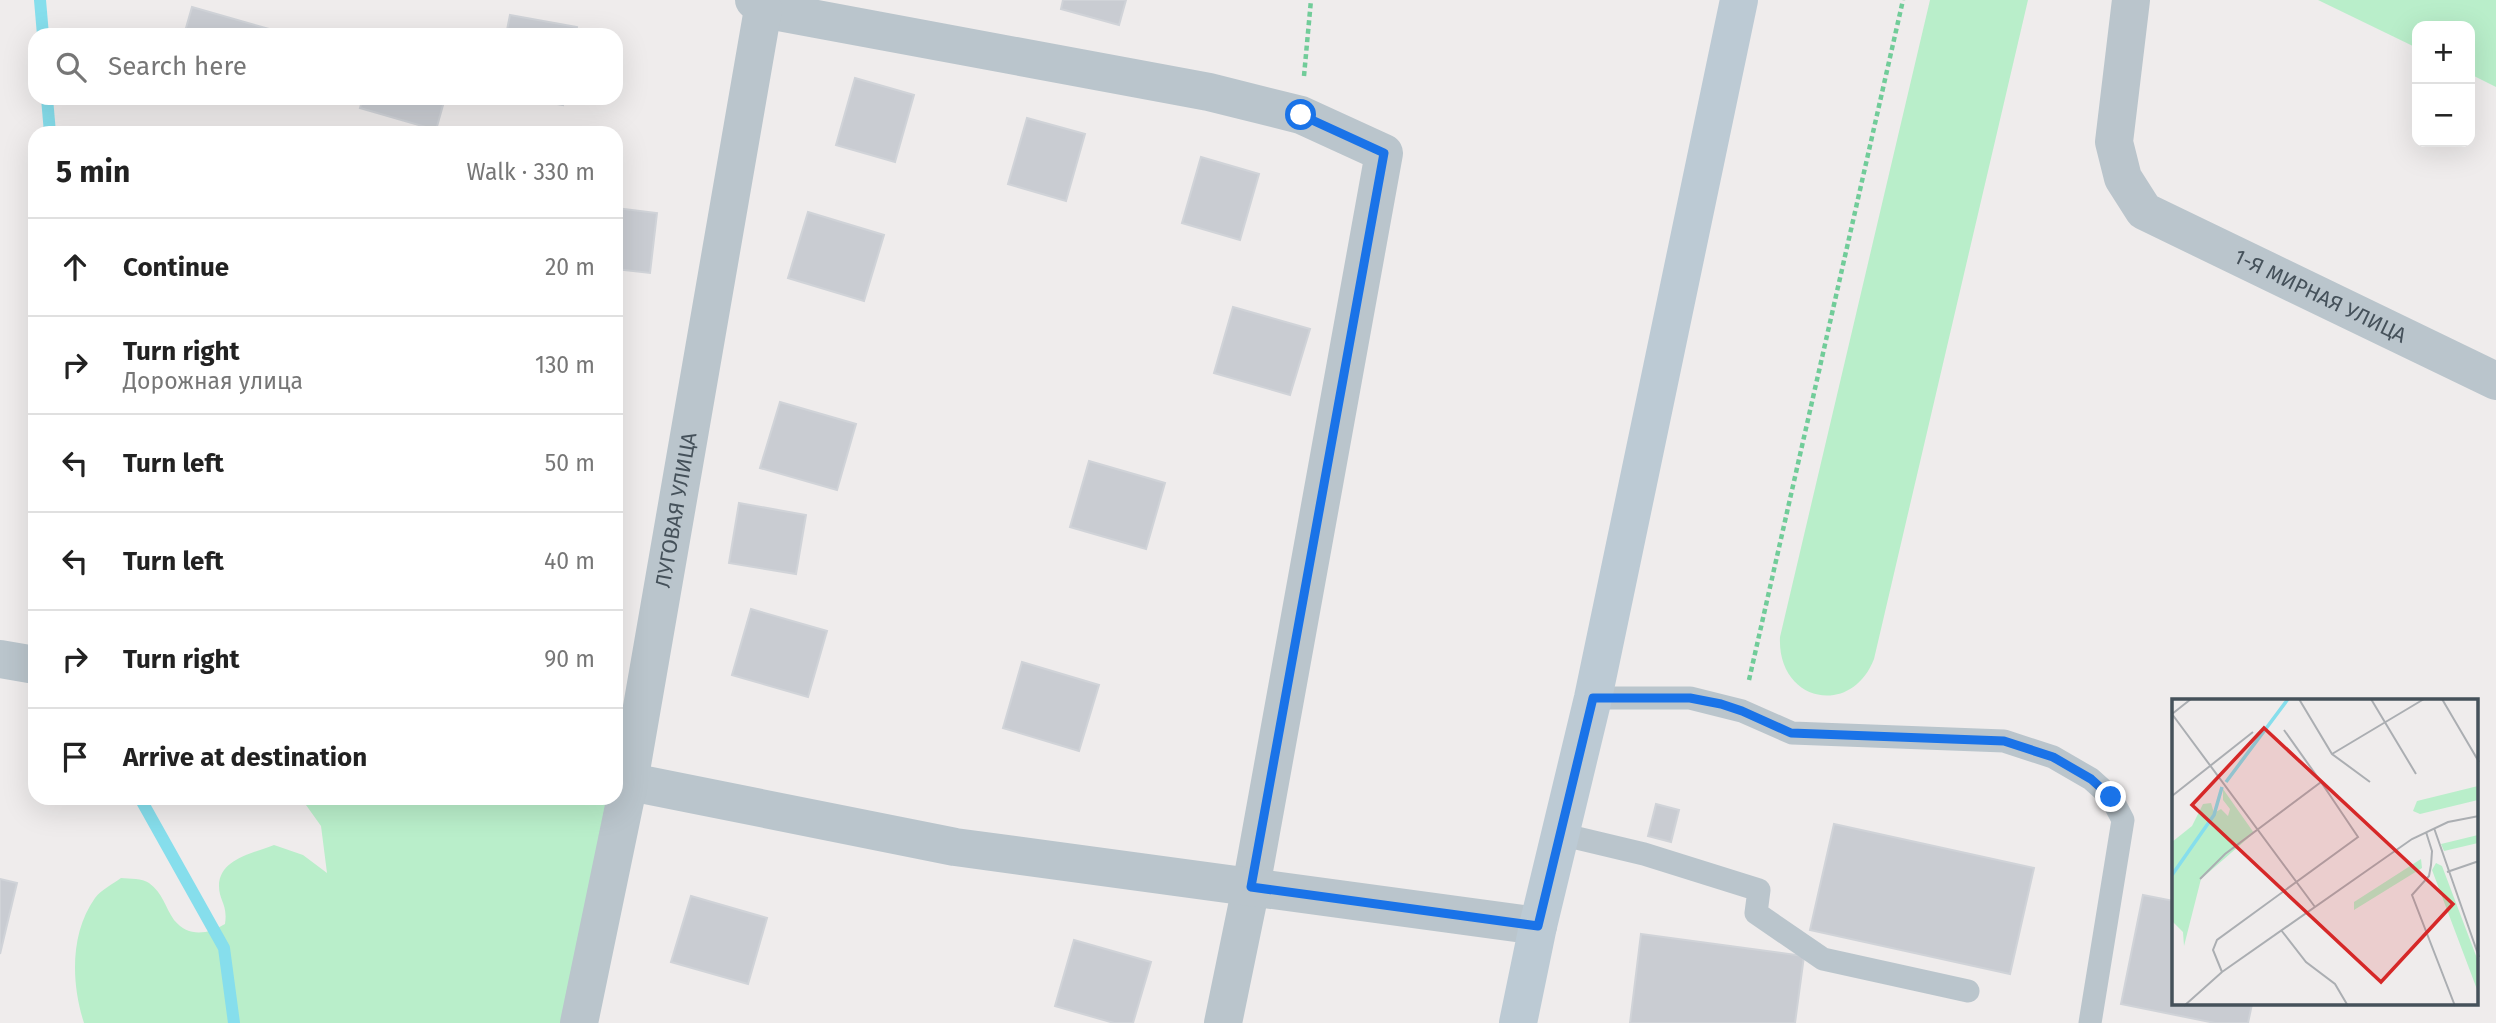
<!DOCTYPE html>
<html lang="en">
<head>
<meta charset="utf-8">
<style>
  :root { --surface:#fff; --page:#f2f2f2; --text:#222; --muted:#767676; --line:#e0e0e0 }
  body { margin:0; font-family:"Fira Sans",sans-serif; background:var(--page); color:var(--text) }
  .controls { position:absolute; right:21px; top:21px; display:grid; overflow:hidden; border-radius:14px; box-shadow:0 7px 28px #0002 }
  .controls button { width:63px; height:63px; display:grid; place-items:center; padding:0; border:0; border-bottom:2px solid var(--line); background:var(--surface); color:var(--text); font:35px sans-serif }
  .stop { position:absolute; width:21px; height:21px; margin:-16px; border:5px solid #1a73e8; border-radius:50%; background:#fff }
  .stop.end { background:#1a73e8; border-color:#fff; box-shadow:0 2px 7px #0008 }
  .list { margin:0; padding:0; list-style:none }
  h2 { display:flex; justify-content:space-between; align-items:center; height:91px; margin:0; padding:0 28px; font-size:30px }
  h2 small { font-size:23px; font-weight:400; color:var(--muted) }
  .list li { display:grid; grid-template-columns:46px 1fr auto; gap:21px; align-items:center; box-sizing:border-box; height:98px; padding:0 28px; border-top:2px solid var(--line) }
  .list b { display:block; font-size:26px; white-space:nowrap }
  .list p { margin:0; font-size:23px; white-space:nowrap; color:var(--muted) }
  .list em { font-size:23px; font-style:normal; color:var(--muted) }
  .icon { flex:none; width:38px; height:38px; fill:none; stroke:currentColor; stroke-width:2; stroke-linecap:round; stroke-linejoin:round }
  .map { position:relative; flex:none; width:2496px; height:1023px; overflow:hidden }
  .search { position:absolute; background:var(--surface); box-shadow:0 7px 28px #0002; left:28px; top:28px; width:595px; height:77px; display:flex; align-items:center; gap:18px; box-sizing:border-box; padding:0 24px; border-radius:21px; color:var(--muted); font-size:26px }
  .panel { position:absolute; background:var(--surface); box-shadow:0 7px 28px #0002; left:28px; top:126px; width:595px; height:679px; border-radius:21px }
  .map>svg:first-child { display:block }
  .green { fill:#b9eeca }
  .lines { fill:none; stroke-linecap:round; stroke-linejoin:round }
  .stream { stroke:#86deec; stroke-width:12 }
  .building { fill:#c9ccd2; stroke:#d0d3d8; stroke-width:2 }
  .path { stroke:#71cc99; stroke-width:4.5; stroke-dasharray:5 3.5; stroke-linecap:butt }
  .lane { stroke:#bac5cc; stroke-width:23 }
  .street { stroke:#bac5cc; stroke-width:38 }
  .secondary { stroke:#bccad4; stroke-width:38 }
  .route { stroke:#1a73e8; stroke-width:9 }
  .labels { text-anchor:middle; dominant-baseline:central; stroke-width:6; stroke-linejoin:round; paint-order:stroke }
  .street-label { font-size:21px; fill:#45515a; stroke:#fff }
  .inset-river { fill:none; stroke:#86deec; stroke-width:3.5 }
  .inset-road { fill:none; stroke:#abaeb2; stroke-width:2 }
  .view { fill:#d62828; fill-opacity:0.15; stroke:#d62828; stroke-width:3.5 }
  .inset-edge { fill:none; stroke:#45515a; stroke-width:3.5 }
</style>
</head>
<body>
<div class="map">
<svg width="2496" height="1023" viewBox="0 0 2496 1023">
  <rect width="100%" height="100%" fill="#efecec"/>
  <path class="green" d="M1930,0H2028L1874,659C1851,718 1777,702 1780,637Z
    M2318,0H2496V87L2470,74V26H2417V48Z
    M301,798H586L626,807L572,1023H84C71,983 70,933 95,898C101,890 113,884 121,878C130,879 142,878 149,883C163,893 165,907 174,920C189,938 208,934 225,924C228,904 219,901 219,886C219,859 254,853 274,845L303,855L327,873L321,826Z"/>
  <g class="lines">
    <path class="stream" d="M40,0L43,35
      M47,98L50,133
      M140,798L224,948L234,1023"/>
  </g>
  <path class="building" d="M1063,0H1126L1119,25L1061,9Z
    M192,7L269,29L267,35H184Z
    M510,15L577,27L576,35H506Z
    M855,78L914,95L895,162L836,145Z
    M363,98H445L436,130L360,108Z
    M523,98H564L563,105Z
    M1027,118L1085,134L1066,201L1008,184Z
    M1201,157L1259,174L1240,240L1182,223Z
    M616,208L657,213L650,273L616,269Z
    M808,212L884,235L864,301L788,278Z
    M1233,307L1310,329L1290,395L1214,373Z
    M780,402L856,424L837,490L760,468Z
    M1089,461L1165,483L1146,549L1070,527Z
    M739,503L806,515L796,574L729,563Z
    M751,609L827,631L808,697L732,675Z
    M1022,662L1099,685L1079,751L1003,728Z
    M1656,804L1679,810L1671,842L1648,836Z
    M1834,824L2034,868L2010,974L1810,930Z
    M0,879L17,883L0,954Z
    M2143,895L2174,901V1004H2252L2248,1023H2215L2121,1004Z
    M691,896L767,918L748,984L671,962Z
    M1641,934L1804,956L1795,1023H1630Z
    M1074,940L1151,962L1133,1023H1114L1055,1006Z"/>
  <g class="lines">
    <path class="path" d="M1304,76L1311,0
      M1749,680L1903,0"/>
    <path class="lane" d="M1593,698H1690L1742,711L1792,733L2004,741L2053,757L2091,779L2111,797L2123,820L2090,1023
      M1560,834L1644,854L1759,890L1756,913L1823,959L1968,991"/>
    <g class="street">
      <path id="s1" d="M2131,0L2114,142L2123,178L2144,211L2496,381"/>
      <path d="M763,9L1209,92L1301,115L1384,153L1251,887L1223,1023"/>
      <path d="M0,659L35,665"/>
      <path d="M616,779L955,847L1538,926"/>
      <path id="s2" d="M579,1023L629,782L763,9L754,0"/>
    </g>
    <path class="secondary" d="M1518,1023L1538,926L1593,698L1739,0"/>
  </g>
  <g class="lines">
    <path class="route" d="M1301,115L1384,153L1251,887L1538,926L1593,698H1690L1721,704L1742,711L1791,733L2004,741L2053,757L2091,779L2111,797"/>
  </g>
  <g class="labels">
    <g class="street-label">
      <text stroke="none"><textPath href="#s1" startOffset="415">1-Я МИРНАЯ УЛИЦА</textPath></text>
      <text stroke="none"><textPath href="#s2" startOffset="522">ЛУГОВАЯ УЛИЦА</textPath></text>
    </g>
  </g>
  <g transform="translate(2172 699)">
    <rect width="306" height="306" fill="#efecec"/>
    <path d="M306,87V101L248,115L241,112L245,102ZM51,90L82,134L29,180L12,247L11,233L0,222V143L20,127L31,105L39,104L42,114L49,110L56,117L58,110L51,101ZM306,136V144L272,152L269,145ZM249,160L250,169L182,211V203ZM264,164L270,167L306,262V293L260,171Z" fill="#b9eeca"/>
    <path class="inset-river" d="M54,83L116,0M0,176L42,116L50,88"/>
    <path class="inset-road" d="M127,0L160,55L198,83M199,0L244,75M270,0L307,63M0,15L143,208M0,15L19,0M160,55L252,0M0,97L81,33M262,129L307,258M254,133L260,152L259,166L257,177L240,196L283,307M275,173L307,162M28,180L53,155L149,83L112,31M109,231L134,263L163,285L176,307M50,273L41,251L45,241L186,138L149,83M12,307L50,273L240,140L276,123L307,117"/>
    <path class="view" d="M92,29L281,205L209,283L20,106Z"/>
    <rect width="306" height="306" class="inset-edge"/>
  </g>
</svg>
<div class="controls">
<button>+</button>
<button>−</button>
</div>
<div class="stop" style="left:1301px;top:115px"></div>
<div class="stop end" style="left:2111px;top:797px"></div>
<div class="search"><svg class="icon" aria-label="search" viewBox="0 0 24 24"><circle cx="10" cy="10" r="6"/><path d="M15 15l6 6"/></svg>Search here</div>
<section class="panel">
<h2>5 min<small>Walk · 330 m</small></h2>
<ul class="list">
<li><svg class="icon" aria-label="ahead" viewBox="0 0 24 24"><path d="M12 20V5M6 11l6-6 6 6"/></svg><div><b>Continue</b></div><em>20 m</em></li>
<li><svg class="icon" aria-label="right" viewBox="0 0 24 24"><path d="M7 20v-9h11M14 6l5 5-5 5"/></svg><div><b>Turn right</b><p>Дорожная улица</p></div><em>130 m</em></li>
<li><svg class="icon" aria-label="left" viewBox="0 0 24 24"><path d="M17 20v-9H6M10 6l-5 5 5 5"/></svg><div><b>Turn left</b></div><em>50 m</em></li>
<li><svg class="icon" aria-label="left" viewBox="0 0 24 24"><path d="M17 20v-9H6M10 6l-5 5 5 5"/></svg><div><b>Turn left</b></div><em>40 m</em></li>
<li><svg class="icon" aria-label="right" viewBox="0 0 24 24"><path d="M7 20v-9h11M14 6l5 5-5 5"/></svg><div><b>Turn right</b></div><em>90 m</em></li>
<li><svg class="icon" aria-label="arrive" viewBox="0 0 24 24"><path d="M6 21V4h12l-3 4 3 4H6"/></svg><div><b>Arrive at destination</b></div></li>
</ul>
</section>
</div>
</body>
</html>
